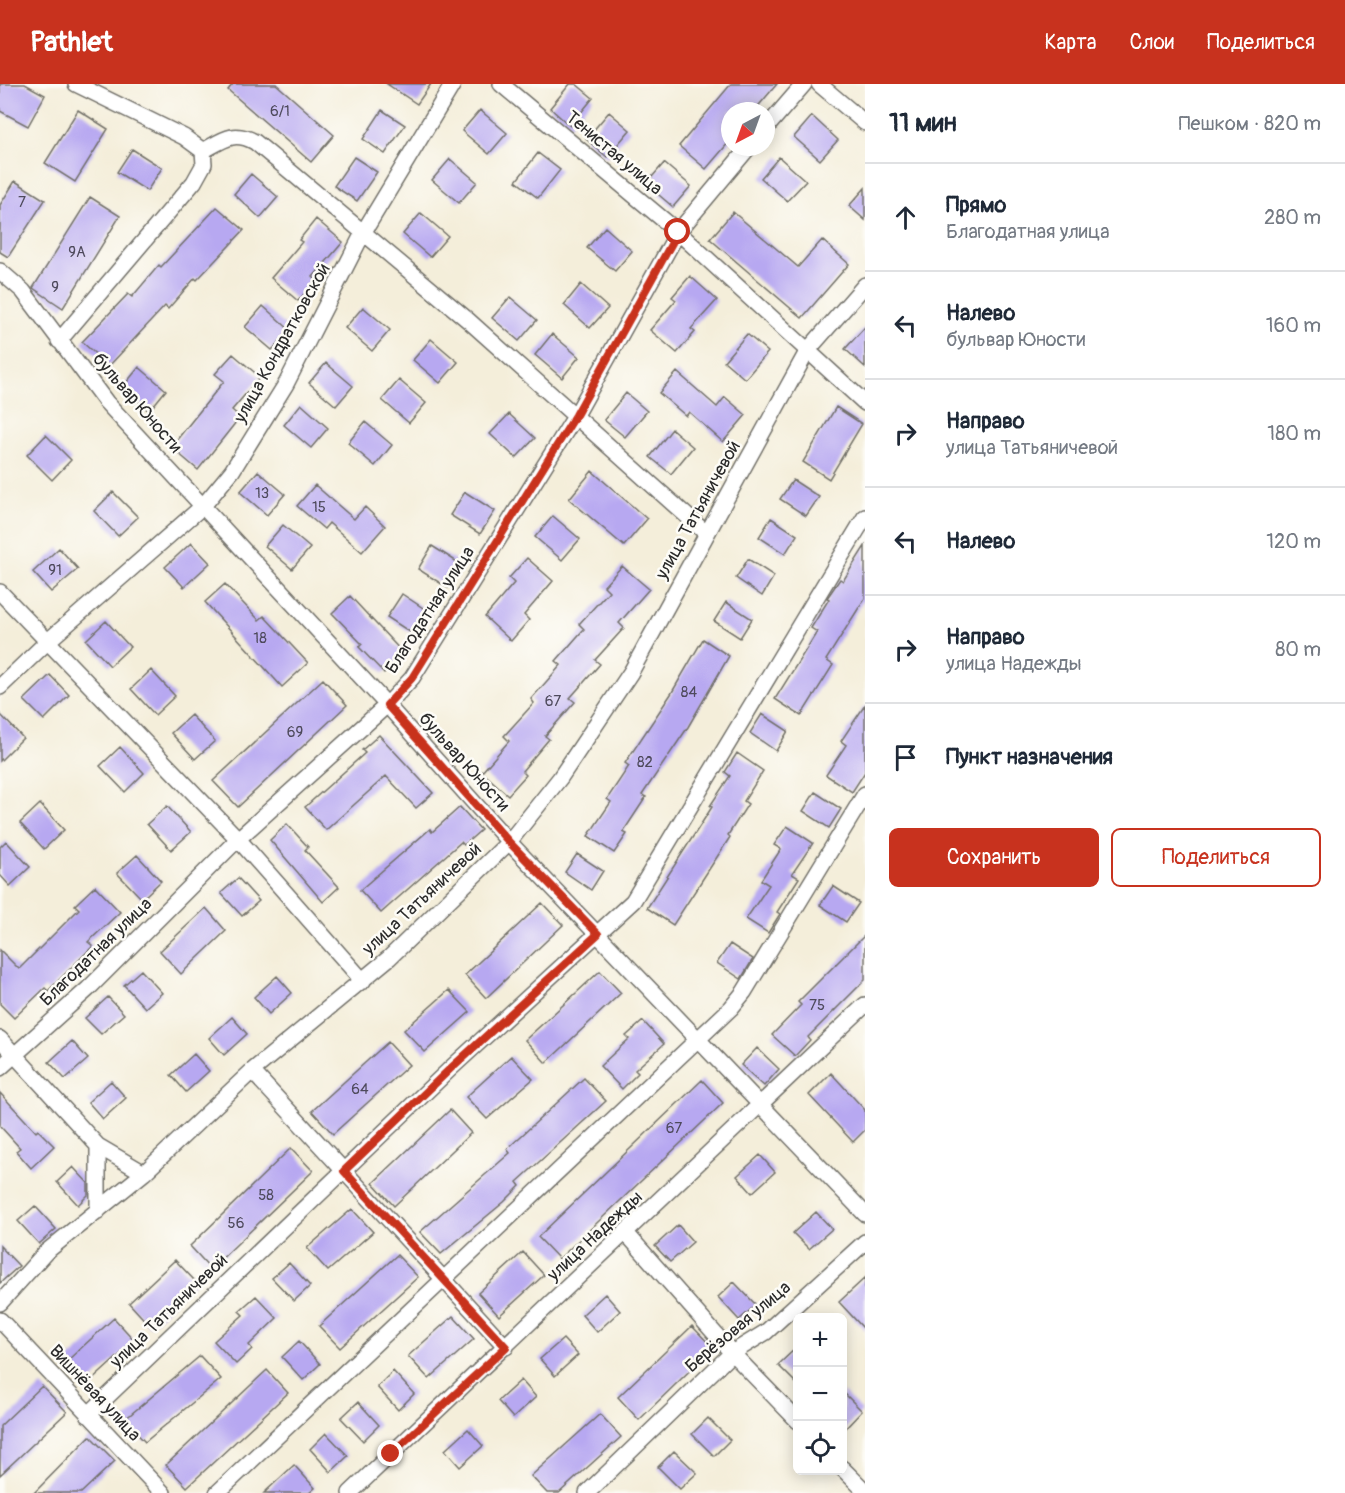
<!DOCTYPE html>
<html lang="ru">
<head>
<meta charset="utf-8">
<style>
  :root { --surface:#fff; --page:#f2f2f3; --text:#1f2937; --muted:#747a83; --line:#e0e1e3; --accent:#c8321e }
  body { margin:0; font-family:Pangolin,sans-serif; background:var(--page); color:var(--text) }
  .controls { position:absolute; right:18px; bottom:18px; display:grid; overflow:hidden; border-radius:9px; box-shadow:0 3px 15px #0003 }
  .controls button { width:54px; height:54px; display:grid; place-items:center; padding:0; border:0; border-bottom:2px solid var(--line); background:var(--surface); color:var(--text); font:30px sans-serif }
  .compass { position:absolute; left:721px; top:18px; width:54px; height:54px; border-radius:50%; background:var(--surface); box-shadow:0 3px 15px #0003; rotate:221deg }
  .stop { position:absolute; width:18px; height:18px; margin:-14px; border:4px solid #c8321e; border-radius:50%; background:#fff }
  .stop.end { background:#c8321e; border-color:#fff; box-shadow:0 2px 6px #0008 }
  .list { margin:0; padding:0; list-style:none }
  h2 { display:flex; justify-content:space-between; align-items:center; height:78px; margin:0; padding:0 24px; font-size:26px }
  h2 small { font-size:20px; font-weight:400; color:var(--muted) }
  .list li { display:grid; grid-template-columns:39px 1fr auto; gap:18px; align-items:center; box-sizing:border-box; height:108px; padding:0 24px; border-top:2px solid var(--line) }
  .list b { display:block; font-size:22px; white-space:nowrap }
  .list p { margin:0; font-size:20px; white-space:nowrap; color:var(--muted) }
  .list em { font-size:20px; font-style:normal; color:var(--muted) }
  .actions { display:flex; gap:12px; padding:18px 24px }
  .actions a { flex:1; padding:14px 0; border:2px solid var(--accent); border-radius:9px; text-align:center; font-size:21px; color:var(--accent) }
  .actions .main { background:var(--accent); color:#fff }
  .icon { flex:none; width:33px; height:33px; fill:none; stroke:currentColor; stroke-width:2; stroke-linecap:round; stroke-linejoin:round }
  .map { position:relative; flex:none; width:865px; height:1409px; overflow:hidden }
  header { display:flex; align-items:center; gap:36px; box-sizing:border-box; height:84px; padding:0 30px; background:var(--accent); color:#fff }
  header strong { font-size:28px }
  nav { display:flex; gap:33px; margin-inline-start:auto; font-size:21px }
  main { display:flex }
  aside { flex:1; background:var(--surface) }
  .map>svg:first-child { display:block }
  .building { fill:#b7a8f1 }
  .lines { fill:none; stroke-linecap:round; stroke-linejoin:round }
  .minor-casing { stroke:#716f68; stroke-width:18 }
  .minor { stroke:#fff; stroke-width:15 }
  .route { stroke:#c8321e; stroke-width:8 }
  .labels { text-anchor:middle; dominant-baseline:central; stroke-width:5; stroke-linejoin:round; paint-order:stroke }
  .number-label { font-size:15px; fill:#4e4a5c }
  .street-label { font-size:18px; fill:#2b2b2b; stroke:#fdfcf7 }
</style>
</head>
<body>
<header>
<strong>Pathlet</strong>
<nav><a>Карта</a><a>Слои</a><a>Поделиться</a></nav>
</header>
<main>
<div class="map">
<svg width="865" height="1409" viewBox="0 0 865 1409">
  <rect width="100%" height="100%" fill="#fdfcf7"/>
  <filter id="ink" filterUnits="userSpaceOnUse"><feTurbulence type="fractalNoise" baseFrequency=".0167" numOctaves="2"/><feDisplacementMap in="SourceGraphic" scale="12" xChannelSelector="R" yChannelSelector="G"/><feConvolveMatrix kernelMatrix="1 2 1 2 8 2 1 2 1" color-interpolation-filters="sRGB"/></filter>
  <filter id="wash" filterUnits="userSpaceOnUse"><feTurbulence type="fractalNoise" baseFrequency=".008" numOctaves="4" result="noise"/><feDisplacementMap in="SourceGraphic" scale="24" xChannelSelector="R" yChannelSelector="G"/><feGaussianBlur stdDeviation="1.35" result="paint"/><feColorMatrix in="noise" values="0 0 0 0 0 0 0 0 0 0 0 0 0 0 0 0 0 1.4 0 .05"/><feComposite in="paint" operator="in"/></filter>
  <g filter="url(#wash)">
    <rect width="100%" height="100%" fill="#f4eeda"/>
    <g id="blocks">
      <path class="building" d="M0,0H25L45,11L28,42L0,27Z
        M233,0H276L334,51L311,78L228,6Z
        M387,0H431L417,20Z
        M570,0H576L593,14L570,42L550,24Z
        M731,0H777L754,27H730V57L706,85L679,62Z
        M78,26L108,45L75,98L45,79Z
        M382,26L405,41L385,70L363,55Z
        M480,26L507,49L489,70L462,47Z
        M609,28L630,46L607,73L586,55Z
        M812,32L838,56L820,76L794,53Z
        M132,65L162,84L147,107L117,88Z
        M538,69L560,86L538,114L516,97Z
        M354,73L377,88L357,117L334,102Z
        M779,73L806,97L787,117L761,94Z
        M450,75L477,98L459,119L432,96Z
        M664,79L691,102L673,123L646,100Z
        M251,90L278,113L260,134L234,110Z
        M15,97L45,116L8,173L0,168V121Z
        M865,104V136L849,122Z
        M90,113L120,132L63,224L33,204Z
        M217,123L244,146L197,196L195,194L168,225L165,222L109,282L82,258L128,210L132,213L159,181L161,183Z
        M733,128L798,183L822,156L849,180L802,234L710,155Z
        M421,129L448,152L430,173L403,150Z
        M316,135L343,158L313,193L316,196L298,217L271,194L302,158L299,156Z
        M605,143L632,167L615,187L587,164Z
        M690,192L717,216L691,245L695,248L677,269L650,246L676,216L672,213Z
        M581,200L608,224L590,244L564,221Z
        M510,213L537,236L519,257L492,234Z
        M263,222L290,246L272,266L245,243Z
        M363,223L390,246L372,267L345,244Z
        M865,243V283L845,265Z
        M552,250L579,273L562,294L535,271Z
        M747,250L768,268L745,295L724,277Z
        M431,255L458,278L440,299L413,276Z
        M233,270L260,293L232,326L240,333L198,386L171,363L224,297L215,290Z
        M326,279L353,302L336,322L309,299Z
        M139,283L166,306L149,327L122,304Z
        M677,288L717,323L725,313L746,331L723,358L689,328L686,332L659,309Z
        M399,296L426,319L409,339L382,316Z
        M626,309L647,327L625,353L604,336Z
        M301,320L328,344L311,364L284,341Z
        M836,323L862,340L829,395L803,378Z
        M509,330L535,354L516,374L490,350Z
        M365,338L392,361L375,382L348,359Z
        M672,345L693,363L671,390L650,373Z
        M46,351L71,376L52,396L27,371Z
        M258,387L285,410L267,431L240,408Z
        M592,387L647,435L624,462L569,415Z
        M793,396L819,413L806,432L780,415Z
        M315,401L354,435L365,423L385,442L362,468L329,439L324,445L297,422Z
        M113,408L138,433L118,452L94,427Z
        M465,408L495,427L480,450L450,431Z
        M553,432L580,455L562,476L535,453Z
        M771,434L797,451L785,470L759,453Z
        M283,441L310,464L292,485L265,462Z
        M191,459L210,479L184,503L165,483Z
        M432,462L462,481L448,504L418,485Z
        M865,462V514L826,576L833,581L801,632L775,615L817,548L811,544L829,515L827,514L840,495L843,497Z
        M59,464L78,485L51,508L33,488Z
        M527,474L553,497L524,531L529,536L511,557L485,533L514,499L509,494Z
        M748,475L774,492L762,512L736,494Z
        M622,482L649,505L619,539L624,544L595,576L600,580L570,614L575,618L545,652L549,655L522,687L526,691L508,711L482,688L509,657L504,652L534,619L531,615L561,581L556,577L584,545L579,540L609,507L604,502Z
        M225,500L259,536L264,532L308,579L282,603L205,518Z
        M402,510L432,530L416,552L387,533Z
        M350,512L404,570L384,589L359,563L362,560L332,529Z
        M726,518L752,535L740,554L714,537Z
        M106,537L130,563L110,582L86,556Z
        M703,555L729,572L688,643L642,711L646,713L623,748L627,750L614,769L588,752L611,718L607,715L629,682L625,679L671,610Z
        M151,586L175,612L155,631L131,605Z
        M50,591L69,611L44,636L24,616Z
        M323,595L347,621L238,723L213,697Z
        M865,621V688L852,708L826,691L846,661L841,657Z
        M0,630L23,654L0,677Z
        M762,630L788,647L776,667L750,649Z
        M191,631L215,657L195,675L171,649Z
        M379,651L433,709L416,724L386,692L326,746L305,723L365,669L362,666Z
        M120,663L144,689L125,708L100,682Z
        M737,669L763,687L744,717L748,720L728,751L730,753L673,841L647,824L712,723L710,722L730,692L725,688Z
        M815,708L841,725L829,744L803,727Z
        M40,720L64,746L44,765L20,739Z
        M167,722L191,748L171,766L147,740Z
        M460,723L481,746L464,761L461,758L381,829L360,806L430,745L432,748Z
        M287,740L308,763L305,766L339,803L323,818L270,756Z
        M787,742L813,759L792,790L799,794L777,828L780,830L768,849L746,835L769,801L761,796L781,765L774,761Z
        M6,757L30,783L10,802L0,791V763Z
        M577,770L603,787L591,806L565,788Z
        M137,771L161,797L142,815L117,789Z
        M238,794L259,817L242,832L221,809Z
        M95,802L120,828L88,858L93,862L48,907L45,904L14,934L0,920V866L19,885L79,825L75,821Z
        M833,802L859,819L846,838L820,821Z
        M542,819L563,841L486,914L465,891Z
        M206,824L226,847L181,890L160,867Z
        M865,851V896L808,953L810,956L795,972L772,951L801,921L798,918Z
        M730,860L753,875L741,895L717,879Z
        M141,886L162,909L145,924L124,901Z
        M600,887L621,909L546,979L525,956Z
        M277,892L292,909L269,930L254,913Z
        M449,906L470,928L425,968L404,946Z
        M108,913L124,930L101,950L85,934Z
        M232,933L247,950L224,971L209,954Z
        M643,937L664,960L635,986L638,989L622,1005L600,982L629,955L626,952Z
        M72,957L88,975L65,995L49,978Z
        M388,958L409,981L333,1050L312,1027Z
        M757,964L779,985L764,1002L741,981Z
        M194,970L209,987L186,1008L171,991Z
        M511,972L533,995L487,1035L466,1013Z
        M831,989L865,1026V1046L853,1058L809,1011Z
        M584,994L606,1017L517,1098L520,1102L504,1118L441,1170L420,1148L510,1069L507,1065Z
        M702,996L723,1019L559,1175L538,1153Z
        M111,997L126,1014L103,1035L88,1018Z
        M0,1009L36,1048L38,1046L54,1062L31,1084L16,1067L20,1064L0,1042Z
        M450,1026L471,1049L394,1122L373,1099Z
        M291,1064L313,1087L211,1185L190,1162Z
        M760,1071L775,1088L752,1109L737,1092Z
        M73,1083L88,1099V1111L78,1121L57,1098Z
        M35,1122L56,1145L39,1160L18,1137Z
        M352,1125L373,1148L328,1187L307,1164Z
        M816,1128L832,1145L809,1165L793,1149Z
        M678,1141L693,1158L670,1178L655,1162Z
        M0,1162L19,1182L0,1199Z
        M523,1168L544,1191L499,1232L478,1209Z
        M397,1171L418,1193L340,1264L319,1242Z
        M175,1176L196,1198L150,1242L129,1219Z
        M289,1179L310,1202L294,1217L272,1194Z
        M865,1194V1246L839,1218Z
        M734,1198L756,1221L739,1236L718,1213Z
        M605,1210L620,1227L597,1248L582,1231Z
        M256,1212L277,1234L249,1261L252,1265L236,1280L214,1257L243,1231L239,1227Z
        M453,1232L474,1255L429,1295L408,1272Z
        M114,1234L135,1257L89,1299L68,1276Z
        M692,1242L713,1264L639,1336L618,1313Z
        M563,1255L578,1271L555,1292L540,1275Z
        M299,1257L320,1280L303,1296L282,1273Z
        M798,1262V1301L778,1281Z
        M200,1272L221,1295L145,1358L124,1336Z
        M267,1286L288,1309L187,1403L166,1381Z
        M393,1287L414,1310L398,1326L377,1303Z
        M521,1296L536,1313L513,1334L498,1317Z
        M42,1302L67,1328L0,1391V1342Z
        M843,1308L862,1327L843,1347Z
        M358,1318L379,1341L363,1357L341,1334Z
        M600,1330L621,1353L559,1409H547L531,1392Z
        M708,1334L730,1356L714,1372L692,1350Z
        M468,1345L483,1362L460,1383L445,1366Z
        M326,1349L348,1372L331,1388L310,1365Z
        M90,1352L115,1377L81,1409H34Z
        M674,1367L697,1389L680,1405L658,1383Z
        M294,1381L315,1404L309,1409H264Z"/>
    </g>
  </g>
  <g filter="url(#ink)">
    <use href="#blocks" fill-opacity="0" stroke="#716f68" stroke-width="1.5"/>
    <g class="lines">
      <g class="minor-casing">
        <path id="minor" d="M501,0L678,148L865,319
          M819,0L865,39
          M766,44L804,0
          M203,67C223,56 233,46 255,58L469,237L707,450
          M0,187L23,207L106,318L387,621L509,758L865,1130
          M59,257L194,98L204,80L203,67L184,53L76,0
          M0,508L238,755L363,897
          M0,603L48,557L203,422L232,387L286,300L363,149L453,0
          M0,955L98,1062L144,1089
          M0,984L88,905L238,755L387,621L412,594L576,331L678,148L749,63
          M252,987L506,1263
          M98,1127V1062
          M626,1149L732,1269L798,1337
          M0,1219L46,1168L144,1089L252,987L389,874L509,758L560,694L631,588L808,266L865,201
          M0,1236L163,1409
          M88,1331L450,985L633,817L865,433
          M842,1384L865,1407
          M217,1409L731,924L744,908L865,710
          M350,1409L865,921
          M587,1409L732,1269L766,1248L865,1158"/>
      </g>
      <use href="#minor" class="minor"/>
    </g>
  </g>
  <g class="lines" filter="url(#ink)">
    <path class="route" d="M391,1370L506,1263L344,1087L450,985L598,850L509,758L387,621L412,594L576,331L678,148"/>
  </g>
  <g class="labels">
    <g class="number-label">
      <text x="280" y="27">6/1</text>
      <text x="22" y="118">7</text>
      <text x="77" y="168">9А</text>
      <text x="55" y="203">9</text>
      <text x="262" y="409">13</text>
      <text x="319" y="423">15</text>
      <text x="55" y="486">91</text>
      <text x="260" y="554">18</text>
      <text x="689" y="608">84</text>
      <text x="553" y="617">67</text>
      <text x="295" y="648">69</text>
      <text x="645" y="678">82</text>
      <text x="817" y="921">75</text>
      <text x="360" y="1005">64</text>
      <text x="674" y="1044">67</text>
      <text x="266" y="1111">58</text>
      <text x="236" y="1139">56</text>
    </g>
    <g class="street-label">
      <text transform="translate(614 69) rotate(40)">Тенистая улица</text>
      <text transform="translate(282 259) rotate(-61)">улица Кондратковской</text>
      <text transform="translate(137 319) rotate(49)">бульвар Юности</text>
      <text transform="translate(698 426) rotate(-61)">улица Татьяничевой</text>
      <text transform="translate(430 526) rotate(-57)">Благодатная улица</text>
      <text transform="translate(464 678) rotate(48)">бульвар Юности</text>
      <text transform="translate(422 815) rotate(-43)">улица Татьяничевой</text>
      <text transform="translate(96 868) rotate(-44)">Благодатная улица</text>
      <text transform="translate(595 1152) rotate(-43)">улица Надежды</text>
      <text transform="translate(169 1227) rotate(-44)">улица Татьяничевой</text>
      <text transform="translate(738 1243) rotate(-40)">Берёзовая улица</text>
      <text transform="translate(95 1309) rotate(47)">Вишнёвая улица</text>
    </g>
  </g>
</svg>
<div class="controls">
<button>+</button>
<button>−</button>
<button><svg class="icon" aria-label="locate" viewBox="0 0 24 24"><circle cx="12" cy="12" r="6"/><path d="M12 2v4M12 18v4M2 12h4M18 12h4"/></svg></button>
</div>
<svg class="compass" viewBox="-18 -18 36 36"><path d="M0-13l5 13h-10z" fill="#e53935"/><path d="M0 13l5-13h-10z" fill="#747a83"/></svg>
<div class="stop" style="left:678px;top:148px"></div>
<div class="stop end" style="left:391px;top:1370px"></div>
</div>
<aside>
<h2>11 мин<small>Пешком · 820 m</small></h2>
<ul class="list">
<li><svg class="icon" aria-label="ahead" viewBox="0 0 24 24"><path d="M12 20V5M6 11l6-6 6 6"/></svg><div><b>Прямо</b><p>Благодатная улица</p></div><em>280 m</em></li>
<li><svg class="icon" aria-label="left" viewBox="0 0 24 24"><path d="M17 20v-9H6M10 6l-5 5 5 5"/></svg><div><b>Налево</b><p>бульвар Юности</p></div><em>160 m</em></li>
<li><svg class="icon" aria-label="right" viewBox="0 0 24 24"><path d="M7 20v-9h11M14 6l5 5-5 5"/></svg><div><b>Направо</b><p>улица Татьяничевой</p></div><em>180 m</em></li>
<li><svg class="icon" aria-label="left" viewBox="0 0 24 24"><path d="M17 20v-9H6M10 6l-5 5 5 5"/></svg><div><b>Налево</b></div><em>120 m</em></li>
<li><svg class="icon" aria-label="right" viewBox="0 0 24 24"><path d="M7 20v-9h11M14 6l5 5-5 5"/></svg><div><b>Направо</b><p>улица Надежды</p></div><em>80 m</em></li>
<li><svg class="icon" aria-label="arrive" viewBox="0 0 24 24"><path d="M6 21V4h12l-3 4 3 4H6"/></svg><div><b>Пункт назначения</b></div></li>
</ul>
<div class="actions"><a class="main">Сохранить</a><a>Поделиться</a></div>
</aside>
</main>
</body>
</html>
